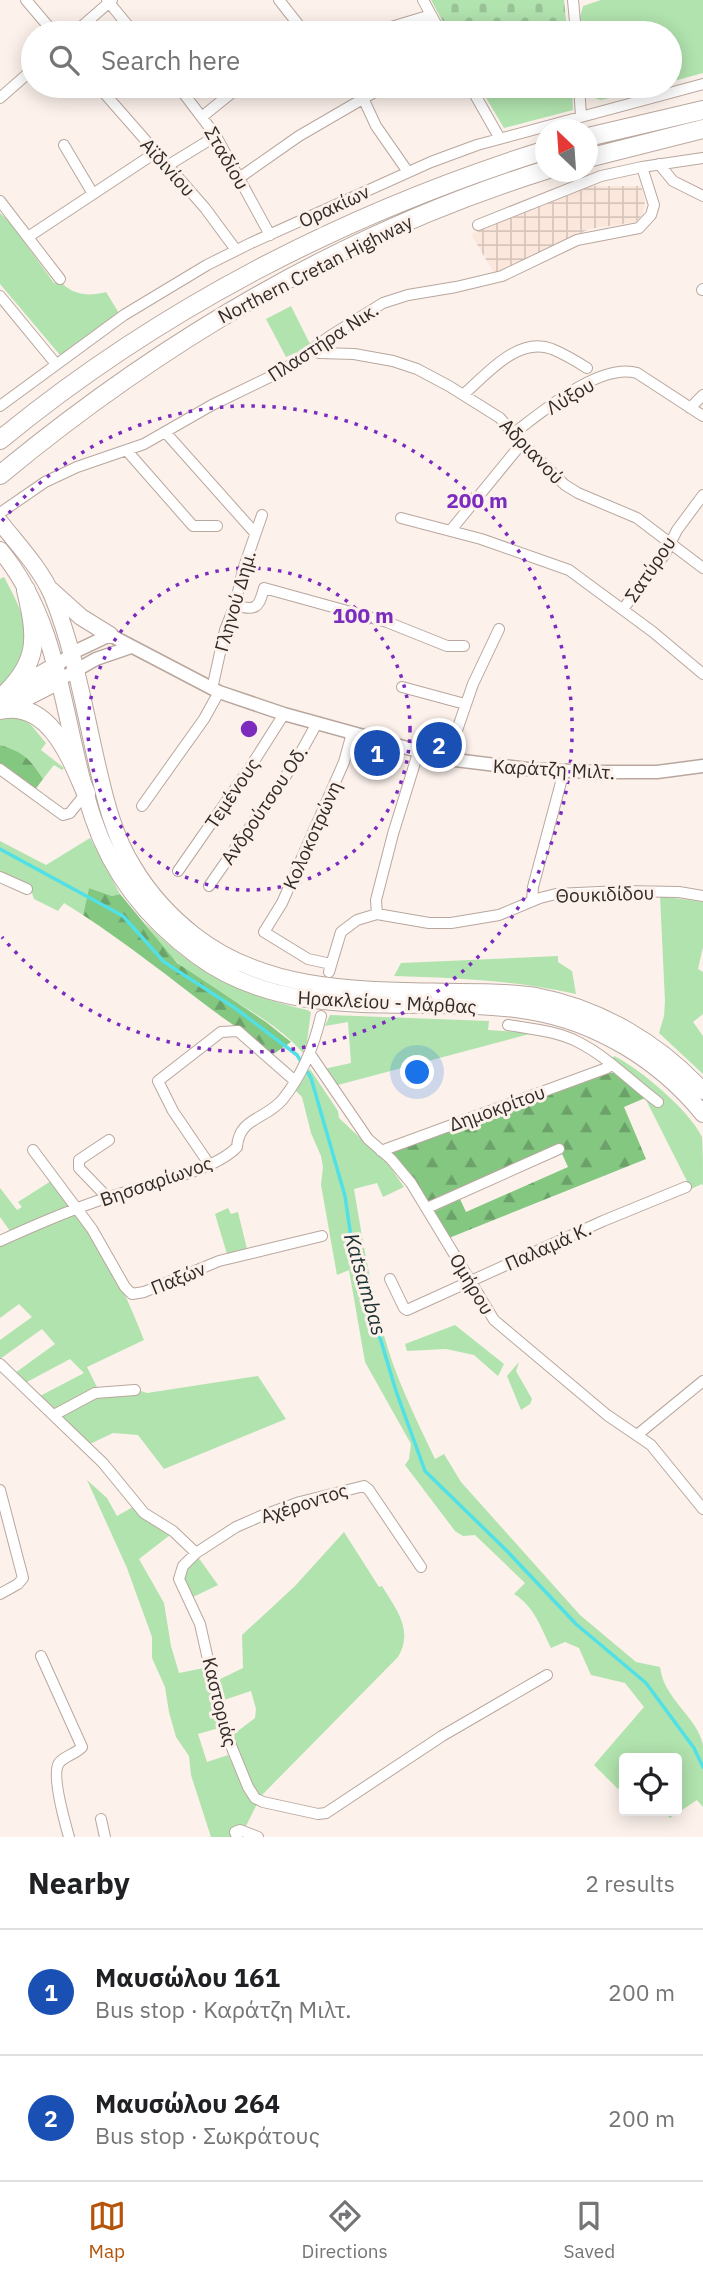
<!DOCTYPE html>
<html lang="en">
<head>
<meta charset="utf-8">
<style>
  :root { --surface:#fff; --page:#f6f6f6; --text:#202124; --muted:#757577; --line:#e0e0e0; --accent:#b45309 }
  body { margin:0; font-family:"IBM Plex Sans",sans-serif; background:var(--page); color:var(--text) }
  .controls { position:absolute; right:21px; bottom:21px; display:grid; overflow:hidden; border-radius:7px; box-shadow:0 4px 18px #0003 }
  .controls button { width:63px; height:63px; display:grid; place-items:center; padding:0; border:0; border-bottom:2px solid var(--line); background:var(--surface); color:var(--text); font:35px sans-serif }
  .compass { position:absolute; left:535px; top:119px; width:63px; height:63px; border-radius:50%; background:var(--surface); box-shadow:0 4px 18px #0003; rotate:335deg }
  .you { position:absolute; left:418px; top:1073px; width:24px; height:24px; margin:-18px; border:5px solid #fff; border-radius:50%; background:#1a73e8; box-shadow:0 0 0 10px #1a73e833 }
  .badge { display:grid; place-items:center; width:46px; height:46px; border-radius:50%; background:var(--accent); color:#fff; font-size:23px; font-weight:700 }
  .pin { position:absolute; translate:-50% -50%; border:4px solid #fff; box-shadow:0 2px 7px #0006 }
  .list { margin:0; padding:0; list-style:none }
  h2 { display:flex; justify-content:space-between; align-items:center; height:91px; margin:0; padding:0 28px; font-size:30px }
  h2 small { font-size:23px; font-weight:400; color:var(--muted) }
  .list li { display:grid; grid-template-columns:46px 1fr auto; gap:21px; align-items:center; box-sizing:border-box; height:126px; padding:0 28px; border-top:2px solid var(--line) }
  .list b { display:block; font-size:26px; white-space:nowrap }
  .list p { margin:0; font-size:23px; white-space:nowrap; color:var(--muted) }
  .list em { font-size:23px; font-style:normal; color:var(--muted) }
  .icon { flex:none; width:38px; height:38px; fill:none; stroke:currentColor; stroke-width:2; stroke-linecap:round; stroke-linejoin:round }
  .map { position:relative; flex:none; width:703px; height:1837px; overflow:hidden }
  .search { position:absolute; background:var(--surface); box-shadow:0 4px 18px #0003; left:21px; right:21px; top:21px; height:77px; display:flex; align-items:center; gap:18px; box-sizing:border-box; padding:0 24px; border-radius:38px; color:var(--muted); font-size:26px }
  .sheet { height:343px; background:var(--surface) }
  nav { display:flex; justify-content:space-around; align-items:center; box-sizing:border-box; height:98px; border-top:2px solid var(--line); background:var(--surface); font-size:19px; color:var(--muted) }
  nav a { display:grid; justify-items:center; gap:4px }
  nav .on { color:var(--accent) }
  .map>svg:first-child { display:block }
  .industrial { fill:url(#industrial-grid) }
  .green { fill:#b1e3ae }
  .forest { fill:url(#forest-firs) }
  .cemetery { fill:url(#cemetery-stones) }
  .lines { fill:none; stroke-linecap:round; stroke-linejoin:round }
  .stream { stroke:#50e0e6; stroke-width:3.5 }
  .minor-casing { stroke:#b9a79e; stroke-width:12 }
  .tertiary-casing { stroke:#b9a79e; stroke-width:15 }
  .primary-casing { stroke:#b9a79e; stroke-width:18 }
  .motorway-casing { stroke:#b9a79e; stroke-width:20 }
  .minor { stroke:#fff; stroke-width:10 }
  .tertiary { stroke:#fff; stroke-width:12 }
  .primary { stroke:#fff; stroke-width:16 }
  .motorway { stroke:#fff; stroke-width:18 }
  .ring { fill:none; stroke:#7b2cbf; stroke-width:3.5; stroke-dasharray:3.5 7 }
  .labels { text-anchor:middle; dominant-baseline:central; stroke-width:6; stroke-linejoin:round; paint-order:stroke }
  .street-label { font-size:19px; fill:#322b27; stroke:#fcf1eb }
  .water-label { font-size:21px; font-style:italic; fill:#183031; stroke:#fcf1eb }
  .centre { fill:#7b2cbf; stroke:#fcf1eb; stroke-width:3.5 }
  .ring-label { font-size:21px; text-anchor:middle; font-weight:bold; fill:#7b2cbf; stroke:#fcf1eb; stroke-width:6; stroke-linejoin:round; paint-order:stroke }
</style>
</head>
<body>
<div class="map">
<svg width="703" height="1837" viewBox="0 0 703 1837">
  <defs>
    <pattern id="industrial-grid" width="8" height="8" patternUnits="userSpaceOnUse" patternTransform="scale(1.75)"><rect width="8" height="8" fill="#fce7dc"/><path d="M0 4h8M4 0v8" fill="none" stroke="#d8c6bd"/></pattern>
    <pattern id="forest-firs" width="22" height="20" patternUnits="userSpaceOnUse" patternTransform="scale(1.75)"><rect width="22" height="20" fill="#83c780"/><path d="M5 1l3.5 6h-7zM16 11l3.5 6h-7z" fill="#6ca269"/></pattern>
    <pattern id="cemetery-stones" width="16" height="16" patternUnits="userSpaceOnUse" patternTransform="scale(1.75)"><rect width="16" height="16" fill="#b1e3ae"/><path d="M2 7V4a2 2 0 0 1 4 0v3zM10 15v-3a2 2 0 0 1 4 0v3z" fill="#99c396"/></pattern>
  </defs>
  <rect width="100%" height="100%" fill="#fcf1eb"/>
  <path class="industrial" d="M592,186H641L645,200L643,214L636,222L589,229L495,275L471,234Z"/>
  <path class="green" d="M601,0H703V73L670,82V33H581L580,18L583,6Z
    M479,86H572L573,110L504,128Z
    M585,86H657L601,100L591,97Z
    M0,213L9,221L54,283L63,284C75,296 91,296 106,292L119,313L60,355L0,284Z
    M291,306L311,346L286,357L266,319Z
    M4,577C29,624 38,645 0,688V579Z
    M18,717L31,725L46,743L41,750L64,768L62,770L54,765L43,779C30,759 24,752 0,745V720Z
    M90,838L120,894L112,896L89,888L83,915L64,903L58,911L34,899L31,890L0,874V841L46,865Z
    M660,896L703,902V947L698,969L703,972V1014L693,1022L703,1036V1074L659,1033L664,1016L665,1001Z
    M144,922C199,976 238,994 311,1011L307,1042L303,1053C273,1017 215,994 179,964C166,953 155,936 144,922Z
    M558,956V962L572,971L576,994C516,980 455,978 394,976L401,963Z
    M330,1015L489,1021L488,1030L533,1033L334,1086L324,1069L351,1063L348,1022L325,1026Z
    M614,1056C639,1068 690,1111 702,1137C703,1150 703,1172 703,1186L702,1184L691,1189L645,1098L657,1108L661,1101L612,1059Z
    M310,1069L338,1111L339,1118L389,1165L404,1187L383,1197L377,1183L354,1189C363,1243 372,1297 388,1349C400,1387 418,1423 435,1459L444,1454L461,1482L580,1615L636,1662L660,1667C664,1700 697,1716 703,1745C703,1762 703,1789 703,1807L697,1800L670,1818L663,1811H677V1758H624V1782L618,1789L594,1765L644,1707L625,1683L591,1675L579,1648L565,1642L551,1648C541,1628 534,1606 514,1594L525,1583L475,1535L463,1536L455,1531L405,1465L409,1459L411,1444L365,1362L349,1270L337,1275L321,1185L323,1167L321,1156L311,1133L302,1097L295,1090Z
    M51,1181L69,1206L10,1231L0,1217V1188L17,1210L22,1207L18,1202Z
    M228,1208L231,1214L238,1212L247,1249L227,1254L215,1214Z
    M75,1214C100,1234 132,1309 144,1340L87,1367L97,1387L54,1410L40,1396L84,1373L70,1359L25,1383L15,1373L55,1344L42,1329L0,1359V1340L32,1317L19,1304L0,1318V1246Z
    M455,1325L504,1364L498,1376L474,1355L446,1349L407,1351L405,1344Z
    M519,1362L516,1371L532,1399L530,1404L521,1410L507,1376Z
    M258,1376L286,1419L164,1469L138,1435L113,1433L90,1444L61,1415L95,1396L141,1391L147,1393Z
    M87,1480L107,1498L117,1516L133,1507L170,1535L139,1559L164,1603L171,1646L179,1673L204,1668L219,1728L198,1734L207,1762L228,1755L249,1798L257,1804L245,1828L235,1837H211L191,1775L189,1756L176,1737L169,1712L165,1687L152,1658V1637L127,1568Z
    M344,1532L379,1587L382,1586C396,1609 414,1630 398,1657L261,1796L253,1787L230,1737L255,1718L256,1709L251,1691L221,1701L216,1681L243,1668L242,1635L295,1586Z
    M198,1557L218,1585L193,1597L183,1575L186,1569Z"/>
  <path class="forest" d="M0,745C24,752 30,759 43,779L34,791L0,763Z
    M89,888L112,896L120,894L177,963L266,1022L291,1042L272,1055C251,1036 232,1025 211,1009C169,977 127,944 83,915Z
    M606,1072L614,1073L645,1098L624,1107L646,1159L449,1238L433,1212L460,1199L466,1212L568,1167L559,1147L428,1203L390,1152Z"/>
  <path class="cemetery" d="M431,0H564L567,30L557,33H449Z"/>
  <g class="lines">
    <path class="stream" d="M0,849L123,916L164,962L235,1008L297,1055L311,1078L345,1196L352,1244L396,1391L425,1471L506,1550L576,1624L646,1683L694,1748L703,1767"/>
    <g class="minor-casing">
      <path id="minor" d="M26,0L54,33
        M107,0L134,33
        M279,0L305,33
        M423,0L441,33
        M573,0L576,33
        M74,33L112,0
        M371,33L431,15
        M98,86L205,208L236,250
        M178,86L216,136L270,235
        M354,86L363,98L376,126L408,172
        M470,86L499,137
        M579,86L581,116
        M0,98L33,69
        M203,116L240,86
        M64,145L93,194
        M659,164L673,181L703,196
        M167,166L216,136
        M239,178L299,136L385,86
        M0,201L60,279
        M478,225L601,176L642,167L703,158
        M28,237L155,153
        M702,290L703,289
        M0,296L56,364
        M312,350L319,353L354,354L393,361L417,369L449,386L500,418L519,440L565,485L578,493L637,518L703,568
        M464,394C487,374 518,336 552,349C564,354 576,361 587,368
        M0,406L124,315L207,265L251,243L431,162L477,145L703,84
        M690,408L703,395
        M166,433L255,533
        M514,433C542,412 600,362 637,373L703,416
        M128,452L193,526H217
        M0,513L45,482L77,467L144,444L212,405L282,371L330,336L383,303L408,295L456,287L502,276L577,240L639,228L651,215L654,205L642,167
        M401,518L481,539L569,570L653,632L703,674
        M451,530L522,443
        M235,605C256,612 259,607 264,588L387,622L447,646H464
        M623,609L665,554L677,530L703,495
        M402,687L465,704
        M212,689L225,630L235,605L243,570L262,515
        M447,759L473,684L499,629
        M0,769L63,815L70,813L86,793
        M142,806L204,719L219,692
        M178,871L251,766L284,714
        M0,877L27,889
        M209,886L296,761L317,723
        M532,901L533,887L564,771
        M377,914L376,900L393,834L418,753
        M331,964L308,959L264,932L282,903L344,762L352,733
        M329,972L341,932L357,920L377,914L429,923H451L499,915L540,898L556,894L621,891L679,892L703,896
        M508,1025C531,1029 557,1031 578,1042C608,1057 631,1082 658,1102
        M310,1054L368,1139L391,1159L411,1183L494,1320L607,1415L651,1445L703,1509
        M33,1150L92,1229L125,1287L132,1294L144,1292L219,1261L322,1236
        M381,1151L607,1068L611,1064
        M209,1164L173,1111L158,1081L221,1032L238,1031L295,1081
        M107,1197L79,1168V1160L109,1140
        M427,1208L559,1149
        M0,1241C35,1225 70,1210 106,1198C141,1186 212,1173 237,1147C239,1117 266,1120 283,1099C303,1074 314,1046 321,1016
        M390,1279L404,1308L407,1310L603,1221L686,1187
        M0,1364L103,1463L144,1513L173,1531L196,1553L183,1566L179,1579L200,1624L223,1726L248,1787L255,1798L263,1802L318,1814L326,1813L442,1736L547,1675
        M54,1415L95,1393L135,1390
        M637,1435L703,1381
        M0,1490L23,1578L18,1584L0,1594
        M196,1553L236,1527L261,1516L300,1502L364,1486L369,1490L421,1567
        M41,1656L82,1747C76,1754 64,1756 59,1763C51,1774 65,1823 69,1837
        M101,1819L105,1837
        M237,1837L235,1832L240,1830L258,1837"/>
    </g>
    <g class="tertiary-casing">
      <path id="tertiary" d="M55,667L74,652L110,635L219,692L284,714L447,759L528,769L594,772H657L703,766
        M59,680L96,659L131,647"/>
    </g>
    <g class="primary-casing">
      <path id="primary" d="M0,522C18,545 41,569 52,595C74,649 84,707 97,764C105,799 114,837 134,868C149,893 171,917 194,935C269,994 366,990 457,992C483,992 510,992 536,996C600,1008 659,1043 703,1091
        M0,550C63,625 63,729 93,818C112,875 148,920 196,955C294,1028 417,993 529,1011C597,1022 660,1061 703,1114
        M51,590L81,617L110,635"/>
    </g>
    <g class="motorway-casing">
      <path id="motorway" d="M588,137L703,110
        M588,158L703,129
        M0,440C160,308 348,212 546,150
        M0,475C162,341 343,233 546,170
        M12,691L55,667
        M2,697C40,662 37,637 26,590
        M6,707L59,680
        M0,710C49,699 71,758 86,793"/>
    </g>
    <use href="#minor" class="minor"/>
    <use href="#tertiary" class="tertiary"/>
    <use href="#primary" class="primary"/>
    <use href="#motorway" class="motorway"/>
  </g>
  <g class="ring">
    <circle cx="249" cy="729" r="161"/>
    <path d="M2 521A323 323 0 1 1 2 937"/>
  </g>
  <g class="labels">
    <g class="street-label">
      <text transform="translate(227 158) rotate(60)">Σταδίου</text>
      <text transform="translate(168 167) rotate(48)">Αϊδινίου</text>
      <text transform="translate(334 206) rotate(-25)">Ορακίων</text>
      <text transform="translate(315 269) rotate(-27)">Northern Cretan Highway</text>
      <text transform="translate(323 342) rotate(-33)">Πλαστήρα Νικ.</text>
      <text transform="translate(570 396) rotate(-31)">Λύξου</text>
      <text transform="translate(532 451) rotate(46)">Αδριανού</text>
      <text transform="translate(650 569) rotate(-56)">Σατύρου</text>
      <text transform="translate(235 601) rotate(-74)">Γληνού Δημ.</text>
      <text transform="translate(554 769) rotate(3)">Καράτζη Μιλτ.</text>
      <text transform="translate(232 793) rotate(-56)">Τεμένους</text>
      <text transform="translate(264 805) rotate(-56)">Ανδρούτσου Οδ.</text>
      <text transform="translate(312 835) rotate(-66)">Κολοκοτρώνη</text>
      <text transform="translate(605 894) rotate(-2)">Θουκιδίδου</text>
      <text transform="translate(387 1002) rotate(3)">Ηρακλείου - Μάρθας</text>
      <text transform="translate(497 1108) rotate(-20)">Δημοκρίτου</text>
      <text transform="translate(156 1181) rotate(-19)">Βησσαρίωνος</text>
      <text transform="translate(548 1246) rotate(-24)">Παλαμά Κ.</text>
      <text transform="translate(178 1278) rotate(-22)">Παξών</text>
      <text transform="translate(472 1284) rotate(59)">Ομήρου</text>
      <text transform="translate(304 1503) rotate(-18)">Αχέροντος</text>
      <text transform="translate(220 1702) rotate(76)">Καστοριάς</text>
    </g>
    <g class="water-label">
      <text transform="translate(366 1284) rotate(74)">Katsambas</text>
    </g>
  </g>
  <circle cx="249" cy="729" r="10" class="centre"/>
  <g class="ring-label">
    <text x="477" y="508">200 m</text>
    <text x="363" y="623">100 m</text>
  </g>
</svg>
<div class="controls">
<button><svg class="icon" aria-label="locate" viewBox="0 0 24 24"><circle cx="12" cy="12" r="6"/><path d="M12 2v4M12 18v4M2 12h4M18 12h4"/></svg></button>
</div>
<svg class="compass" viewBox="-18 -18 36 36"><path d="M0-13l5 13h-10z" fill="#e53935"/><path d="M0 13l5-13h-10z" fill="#757577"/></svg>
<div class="you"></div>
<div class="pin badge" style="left:377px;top:753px;background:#1a4fb4">1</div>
<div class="pin badge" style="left:439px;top:745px;background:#1a4fb4">2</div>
<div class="search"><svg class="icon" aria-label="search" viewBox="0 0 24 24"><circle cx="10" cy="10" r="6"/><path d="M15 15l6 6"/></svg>Search here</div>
</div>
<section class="sheet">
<h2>Nearby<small>2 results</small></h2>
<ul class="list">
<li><span class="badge" style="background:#1a4fb4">1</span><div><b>Μαυσώλου 161</b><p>Bus stop · Καράτζη Μιλτ.</p></div><em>200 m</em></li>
<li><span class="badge" style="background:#1a4fb4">2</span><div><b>Μαυσώλου 264</b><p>Bus stop · Σωκράτους</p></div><em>200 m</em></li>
</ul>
</section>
<nav>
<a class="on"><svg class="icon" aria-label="map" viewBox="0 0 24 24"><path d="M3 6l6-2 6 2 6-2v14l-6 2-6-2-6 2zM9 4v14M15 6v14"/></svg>Map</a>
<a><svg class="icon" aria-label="directions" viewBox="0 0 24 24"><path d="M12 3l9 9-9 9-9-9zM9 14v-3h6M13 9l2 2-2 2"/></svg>Directions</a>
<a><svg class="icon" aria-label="saved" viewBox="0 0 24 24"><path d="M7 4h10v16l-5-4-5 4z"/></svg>Saved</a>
</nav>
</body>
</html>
